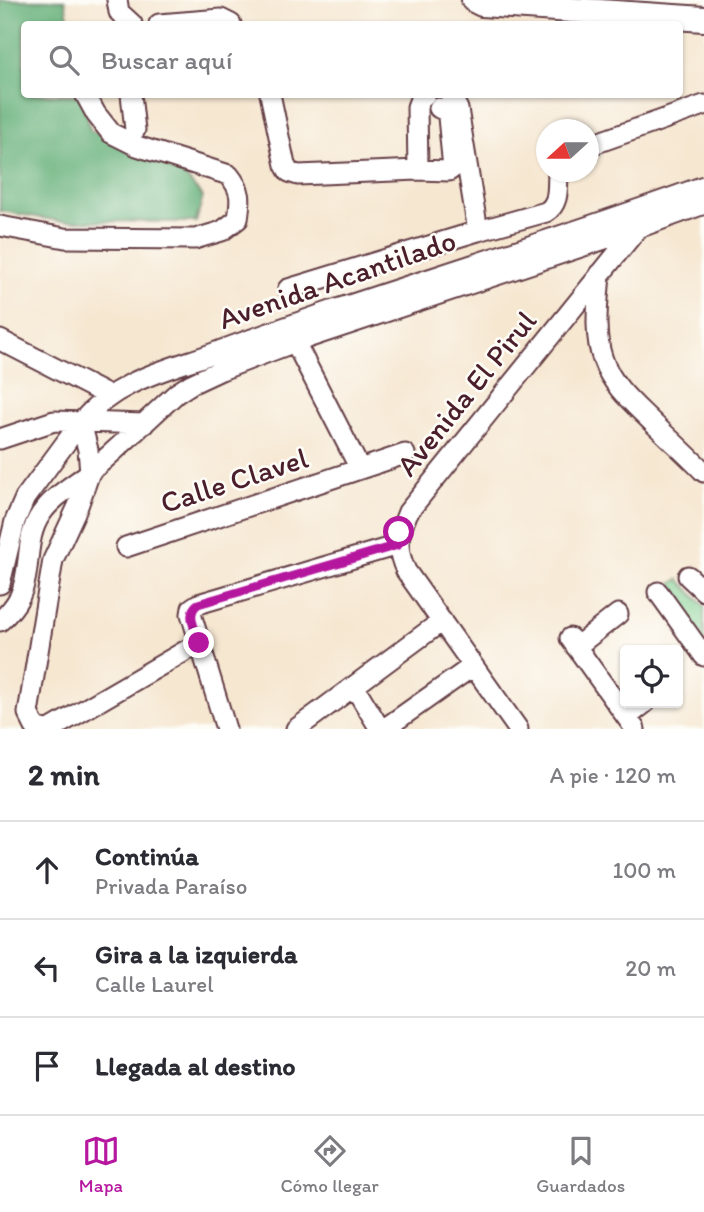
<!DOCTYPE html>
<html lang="es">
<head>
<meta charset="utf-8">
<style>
  :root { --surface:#fff; --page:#f7f7f7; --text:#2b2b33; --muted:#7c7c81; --line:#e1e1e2; --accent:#b5179e }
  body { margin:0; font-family:Itim,sans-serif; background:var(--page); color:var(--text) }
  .controls { position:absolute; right:21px; bottom:21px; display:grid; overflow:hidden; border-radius:7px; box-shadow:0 2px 5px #0004 }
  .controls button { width:63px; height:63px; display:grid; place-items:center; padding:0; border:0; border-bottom:2px solid var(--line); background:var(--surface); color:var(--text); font:35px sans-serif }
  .compass { position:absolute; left:536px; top:119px; width:63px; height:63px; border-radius:50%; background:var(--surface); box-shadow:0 2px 5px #0004; rotate:249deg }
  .stop { position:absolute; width:21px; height:21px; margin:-16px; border:5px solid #b5179e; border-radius:50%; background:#fff }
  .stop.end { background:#b5179e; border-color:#fff; box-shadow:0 2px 7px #0008 }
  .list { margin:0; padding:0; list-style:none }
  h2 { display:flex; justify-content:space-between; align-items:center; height:91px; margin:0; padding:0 28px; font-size:30px }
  h2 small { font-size:23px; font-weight:400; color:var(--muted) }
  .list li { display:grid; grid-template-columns:46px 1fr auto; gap:21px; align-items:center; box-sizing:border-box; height:98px; padding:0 28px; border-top:2px solid var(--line) }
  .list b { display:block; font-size:26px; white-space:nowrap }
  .list p { margin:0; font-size:23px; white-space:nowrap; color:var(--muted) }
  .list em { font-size:23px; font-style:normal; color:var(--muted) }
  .icon { flex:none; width:38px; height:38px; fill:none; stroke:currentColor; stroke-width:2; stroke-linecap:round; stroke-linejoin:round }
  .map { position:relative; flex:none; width:704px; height:729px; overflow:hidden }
  .search { position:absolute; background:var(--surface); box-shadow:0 2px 5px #0004; left:21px; right:21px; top:21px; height:77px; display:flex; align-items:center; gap:18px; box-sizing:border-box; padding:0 24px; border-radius:7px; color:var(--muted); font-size:26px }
  .sheet { height:385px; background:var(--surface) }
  nav { display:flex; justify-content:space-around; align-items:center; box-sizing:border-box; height:98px; border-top:2px solid var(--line); background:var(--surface); font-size:19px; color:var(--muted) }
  nav a { display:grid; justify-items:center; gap:4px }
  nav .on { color:var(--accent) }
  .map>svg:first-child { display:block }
  .green { fill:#7ccd8e; stroke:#63765c; stroke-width:2 }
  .forest { fill:#65b079; stroke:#586852; stroke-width:2 }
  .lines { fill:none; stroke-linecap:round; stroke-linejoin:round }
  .minor-casing { stroke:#643d44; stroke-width:23 }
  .major-casing { stroke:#643d44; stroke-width:28 }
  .minor { stroke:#fff; stroke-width:19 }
  .major { stroke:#fff; stroke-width:24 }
  .route { stroke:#b5179e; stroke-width:9 }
  .labels { text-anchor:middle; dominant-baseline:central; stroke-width:5; stroke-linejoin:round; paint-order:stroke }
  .street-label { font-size:30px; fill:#4a1f2b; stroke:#fdfcf7 }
</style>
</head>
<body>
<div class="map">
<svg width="704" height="729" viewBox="0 0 704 729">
  <rect width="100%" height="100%" fill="#fdfcf7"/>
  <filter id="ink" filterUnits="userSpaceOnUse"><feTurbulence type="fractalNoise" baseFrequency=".0143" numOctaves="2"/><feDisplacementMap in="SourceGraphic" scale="14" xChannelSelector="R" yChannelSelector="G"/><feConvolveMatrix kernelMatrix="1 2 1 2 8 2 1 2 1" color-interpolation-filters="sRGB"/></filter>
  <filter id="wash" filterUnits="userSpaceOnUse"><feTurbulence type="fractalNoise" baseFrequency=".00686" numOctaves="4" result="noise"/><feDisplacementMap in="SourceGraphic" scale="28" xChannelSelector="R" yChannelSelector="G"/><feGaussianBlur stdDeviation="1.57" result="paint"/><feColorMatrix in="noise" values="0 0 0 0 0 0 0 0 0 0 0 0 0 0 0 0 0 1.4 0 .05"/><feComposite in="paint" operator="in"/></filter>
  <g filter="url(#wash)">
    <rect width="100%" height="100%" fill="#f6e7d1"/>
    <path class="green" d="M679,579L704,606V652L659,592Z"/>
    <path class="forest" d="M0,0H65L69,24H24V94L83,95L90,130L179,169L203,197L196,222L59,221L0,211Z"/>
  </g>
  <g filter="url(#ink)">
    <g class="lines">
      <g class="minor-casing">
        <path id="minor" d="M117,0L119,12L132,24
          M159,24L221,19L231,24
          M131,94L135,130
          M270,94L285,165L289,172L298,175L418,170L417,107L420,99L426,94
          M450,94L458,109L478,231
          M588,146L704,105
          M418,170L449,171L453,168L448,117L445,111L439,108
          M0,226L65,238L195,239L222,231L238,219C241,199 242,191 229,175L137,146L111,133L96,114L85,94
          M600,274C598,302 593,333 603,360C612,386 634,404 653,423C670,439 687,455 704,472
          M288,289L478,231L546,212C560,204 557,187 558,172
          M0,340L109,396
          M295,342L360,469
          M0,439L54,421L144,424
          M126,547L405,454
          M688,576L704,591
          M0,584L15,521L25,498L81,422C116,381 163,371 211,354C251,339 291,325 331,311C455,270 581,231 704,186
          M658,592L704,656
          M0,621C8,614 15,606 20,596C32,570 24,538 41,514C53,496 74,485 90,472C120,447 148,419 177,393L191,384L221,370L295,342L638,228L704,204
          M570,638L635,729
          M576,647L618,614
          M354,686L380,729
          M627,717L645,703
          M42,729L35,727L28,713L53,560L78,506L90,472L88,450L81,422
          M51,729L199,643
          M226,729L191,614L192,608L198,604L398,545
          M296,729L442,621
          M384,729L473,666
          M518,729L406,571C395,547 398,536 408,512L637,229"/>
      </g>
      <g class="major-casing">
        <path id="major" d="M474,0L482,4L704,19"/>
      </g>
      <use href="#minor" class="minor"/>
      <use href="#major" class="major"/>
    </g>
  </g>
  <g class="lines" filter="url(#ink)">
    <path class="route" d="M199,643C196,630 185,613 198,604L398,545L399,532"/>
  </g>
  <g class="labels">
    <g class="street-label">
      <text transform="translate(337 279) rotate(-19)">Avenida Acantilado</text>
      <text transform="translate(466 393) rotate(-51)">Avenida El Pirul</text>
      <text transform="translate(234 480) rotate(-18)">Calle Clavel</text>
    </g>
  </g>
</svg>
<div class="controls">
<button><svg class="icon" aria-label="locate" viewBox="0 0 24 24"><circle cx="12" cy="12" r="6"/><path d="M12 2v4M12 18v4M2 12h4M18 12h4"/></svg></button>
</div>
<svg class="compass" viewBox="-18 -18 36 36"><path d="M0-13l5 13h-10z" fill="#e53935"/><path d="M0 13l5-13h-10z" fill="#7c7c81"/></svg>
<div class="stop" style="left:399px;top:532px"></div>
<div class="stop end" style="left:199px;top:643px"></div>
<div class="search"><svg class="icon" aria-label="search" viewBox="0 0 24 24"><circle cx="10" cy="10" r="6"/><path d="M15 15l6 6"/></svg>Buscar aquí</div>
</div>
<section class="sheet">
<h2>2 min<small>A pie · 120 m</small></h2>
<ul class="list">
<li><svg class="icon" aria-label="ahead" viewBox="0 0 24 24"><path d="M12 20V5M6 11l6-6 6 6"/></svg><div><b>Continúa</b><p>Privada Paraíso</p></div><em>100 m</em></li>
<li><svg class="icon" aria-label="left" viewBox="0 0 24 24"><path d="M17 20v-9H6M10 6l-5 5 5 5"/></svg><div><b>Gira a la izquierda</b><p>Calle Laurel</p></div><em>20 m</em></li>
<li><svg class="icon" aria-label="arrive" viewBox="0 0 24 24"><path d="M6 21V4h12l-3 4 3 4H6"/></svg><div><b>Llegada al destino</b></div></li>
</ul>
</section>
<nav>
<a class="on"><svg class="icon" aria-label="map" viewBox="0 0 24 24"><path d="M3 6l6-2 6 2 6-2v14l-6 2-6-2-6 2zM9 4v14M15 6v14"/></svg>Mapa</a>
<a><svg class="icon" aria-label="directions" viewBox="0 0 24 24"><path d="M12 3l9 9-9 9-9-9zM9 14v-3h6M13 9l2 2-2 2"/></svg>Cómo llegar</a>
<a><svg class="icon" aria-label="saved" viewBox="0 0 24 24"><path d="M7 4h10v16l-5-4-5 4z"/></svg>Guardados</a>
</nav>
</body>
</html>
